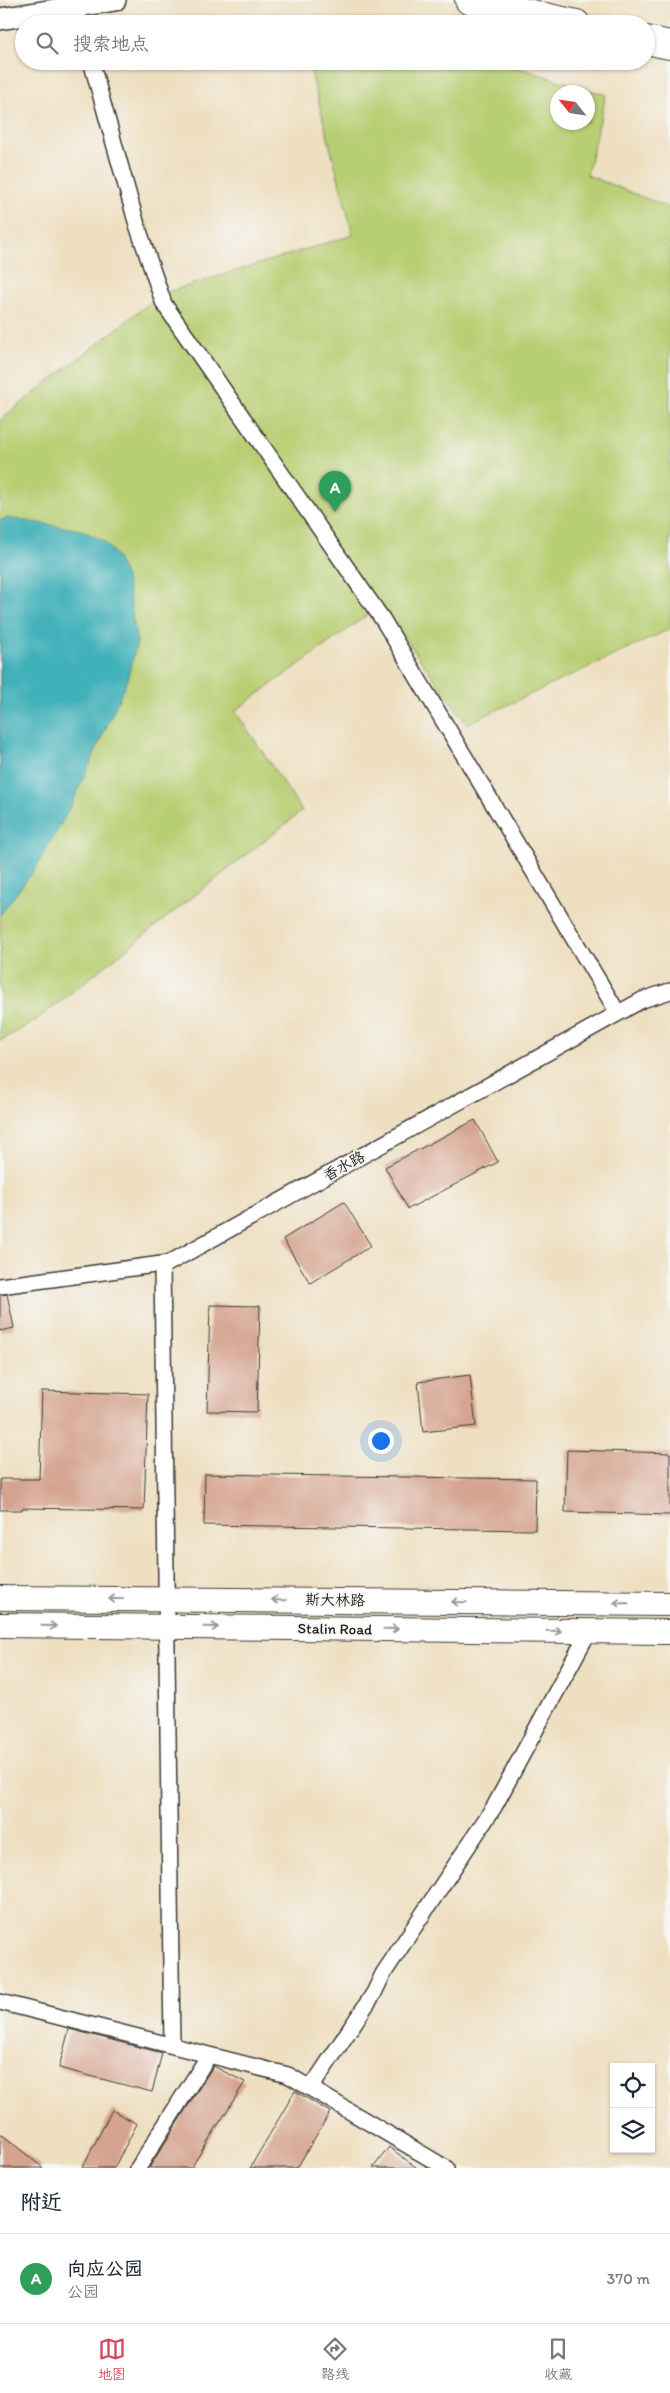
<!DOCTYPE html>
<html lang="zh">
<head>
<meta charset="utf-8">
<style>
  :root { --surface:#fff; --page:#f2f2f3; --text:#1f2937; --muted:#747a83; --line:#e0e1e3; --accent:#d1495b }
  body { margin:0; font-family:Itim,"LXGW WenKai TC",sans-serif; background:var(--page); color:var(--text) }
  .controls { position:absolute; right:15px; bottom:15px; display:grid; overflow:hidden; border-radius:0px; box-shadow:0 1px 4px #0004 }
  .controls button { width:45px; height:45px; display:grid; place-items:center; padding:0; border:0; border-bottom:1px solid var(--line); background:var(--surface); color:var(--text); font:25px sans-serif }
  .compass { position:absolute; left:550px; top:85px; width:45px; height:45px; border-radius:50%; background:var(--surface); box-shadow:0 1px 4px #0004; rotate:300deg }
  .you { position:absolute; left:380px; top:1440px; width:18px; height:18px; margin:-12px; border:4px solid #fff; border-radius:50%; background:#1a73e8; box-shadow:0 0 0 8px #1a73e833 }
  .badge { display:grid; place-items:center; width:32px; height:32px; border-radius:50%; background:var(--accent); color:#fff; font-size:16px; font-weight:700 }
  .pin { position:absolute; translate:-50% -41px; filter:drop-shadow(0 1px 2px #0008) }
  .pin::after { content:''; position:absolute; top:26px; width:18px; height:15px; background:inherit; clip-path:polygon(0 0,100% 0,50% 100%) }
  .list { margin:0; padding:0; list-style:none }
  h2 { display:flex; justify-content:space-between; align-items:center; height:65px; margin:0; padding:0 20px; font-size:21px }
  h2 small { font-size:16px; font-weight:400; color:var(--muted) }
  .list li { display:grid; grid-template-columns:32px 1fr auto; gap:15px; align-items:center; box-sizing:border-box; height:90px; padding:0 20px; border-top:1px solid var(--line) }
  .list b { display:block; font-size:19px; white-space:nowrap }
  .list p { margin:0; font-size:16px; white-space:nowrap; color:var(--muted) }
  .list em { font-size:16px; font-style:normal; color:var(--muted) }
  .icon { flex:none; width:28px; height:28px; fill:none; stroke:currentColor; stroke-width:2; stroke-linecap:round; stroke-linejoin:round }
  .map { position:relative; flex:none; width:670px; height:2168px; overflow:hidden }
  .search { position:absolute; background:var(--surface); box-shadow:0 1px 4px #0004; left:15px; right:15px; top:15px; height:55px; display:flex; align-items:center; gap:12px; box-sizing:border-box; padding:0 18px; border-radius:28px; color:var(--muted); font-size:19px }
  .sheet { height:155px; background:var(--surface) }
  nav { display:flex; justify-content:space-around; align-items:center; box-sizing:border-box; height:70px; border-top:1px solid var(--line); background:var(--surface); font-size:14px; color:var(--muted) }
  nav a { display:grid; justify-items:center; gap:2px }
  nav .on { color:var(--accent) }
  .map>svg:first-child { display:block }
  .green { fill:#b8ce72; stroke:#6a7547; fill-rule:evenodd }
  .water { fill:#40b0b9; stroke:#2e666a }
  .building { fill:#d5a490 }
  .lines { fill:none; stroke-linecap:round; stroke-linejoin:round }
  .street-casing { stroke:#3c3935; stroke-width:18 }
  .secondary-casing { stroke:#3c3935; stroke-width:24 }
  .primary-casing { stroke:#3c3935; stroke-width:26 }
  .highway-casing { stroke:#3c3935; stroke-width:30 }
  .street { stroke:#fff; stroke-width:15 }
  .secondary { stroke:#fff; stroke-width:21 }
  .primary { stroke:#fff; stroke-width:24 }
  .highway { stroke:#fff; stroke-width:28 }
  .oneway { stroke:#999 }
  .labels { text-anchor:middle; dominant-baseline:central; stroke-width:4; stroke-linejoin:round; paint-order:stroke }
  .street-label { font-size:15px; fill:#1c1c1c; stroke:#f6f6f2 }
</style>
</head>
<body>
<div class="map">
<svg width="670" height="2168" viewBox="0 0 670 2168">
  <rect width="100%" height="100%" fill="#f6f6f2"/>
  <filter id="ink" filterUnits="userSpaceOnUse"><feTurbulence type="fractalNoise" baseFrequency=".02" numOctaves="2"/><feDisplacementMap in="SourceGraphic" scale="10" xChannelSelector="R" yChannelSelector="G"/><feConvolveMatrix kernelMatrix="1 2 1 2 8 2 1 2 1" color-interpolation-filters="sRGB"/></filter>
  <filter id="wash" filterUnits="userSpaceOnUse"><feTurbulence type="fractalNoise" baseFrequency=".0096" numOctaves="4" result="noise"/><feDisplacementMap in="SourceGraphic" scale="20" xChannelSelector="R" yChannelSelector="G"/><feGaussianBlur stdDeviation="1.12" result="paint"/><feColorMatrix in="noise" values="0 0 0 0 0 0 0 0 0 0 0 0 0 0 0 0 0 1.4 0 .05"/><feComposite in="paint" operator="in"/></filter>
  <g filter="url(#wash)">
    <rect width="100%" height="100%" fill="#eedfc1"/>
    <path class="green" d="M308,61H496L606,95L587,175L670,208V629L467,724L381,605L235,711L302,811L35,1021L0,1041V420L161,294L353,235ZM558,92H588V122H558Z"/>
    <path class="water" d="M8,518L81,530L104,541L116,556L126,577L137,643L126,683L71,806L35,869L0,915V520Z"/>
    <g id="blocks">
      <path class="building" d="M475,1120L498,1162L408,1209L385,1167Z
        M344,1202L371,1246L310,1283L283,1239Z
        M7,1294L14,1328L0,1331V1295Z
        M210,1305L260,1306L257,1412L207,1411Z
        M470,1375L476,1426L423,1432L418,1382Z
        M42,1391L148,1394L144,1510L22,1508V1510H0V1479H39Z
        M567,1450L670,1453V1515L565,1512Z
        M205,1474L536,1479L535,1530L204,1525Z
        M69,2029L162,2053L152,2092L59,2068Z
        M213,2066L245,2082L191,2168H149Z
        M295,2091L330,2112L297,2168H250Z
        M112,2110L137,2124L114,2168H82Z
        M0,2133L43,2168H0Z
        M389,2147L417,2168H373Z"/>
    </g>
  </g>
  <g filter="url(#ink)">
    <use href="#blocks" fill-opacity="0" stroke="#3c3935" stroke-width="1"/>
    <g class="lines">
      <g class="street-casing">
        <path id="street" d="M76,6L81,24
          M91,61L137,225L164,304L383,620L618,1013
          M162,1264L172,2045
          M0,1286L169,1263L642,1000L670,991
          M0,2002L288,2075L446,2168
          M311,2088L374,1993L383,1974L494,1807L589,1631
          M138,2168L209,2055"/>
      </g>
      <g class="secondary-casing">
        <path id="secondary" d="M0,19L115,0"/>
      </g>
      <g class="primary-casing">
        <path id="primary" d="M0,1598L670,1604
          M0,1625L670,1632"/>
      </g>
      <g class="highway-casing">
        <path id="highway" d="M469,0L576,24
          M646,40L670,45"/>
      </g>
      <use href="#street" class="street"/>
      <use href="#secondary" class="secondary"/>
      <use href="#primary" class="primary"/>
      <use href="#highway" class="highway"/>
    </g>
    <defs><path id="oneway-shaft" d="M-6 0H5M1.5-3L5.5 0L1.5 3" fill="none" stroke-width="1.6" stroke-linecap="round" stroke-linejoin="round" transform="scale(1.25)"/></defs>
    <g class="oneway">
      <use href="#oneway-shaft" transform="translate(116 1599) rotate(-180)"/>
      <use href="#oneway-shaft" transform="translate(279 1600) rotate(-179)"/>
      <use href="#oneway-shaft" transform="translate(459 1602) rotate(-179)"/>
      <use href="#oneway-shaft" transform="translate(621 1603) rotate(-179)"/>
      <use href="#oneway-shaft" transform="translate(49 1626) rotate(1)"/>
      <use href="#oneway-shaft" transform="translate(211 1627) rotate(1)"/>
      <use href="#oneway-shaft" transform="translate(391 1629) rotate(1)"/>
      <use href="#oneway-shaft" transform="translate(554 1631) rotate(1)"/>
    </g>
  </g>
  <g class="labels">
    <g class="street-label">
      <text transform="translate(344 1166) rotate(-29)">香水路</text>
      <text transform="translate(335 1600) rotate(1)">斯大林路</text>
      <text transform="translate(335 1629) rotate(1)">Stalin Road</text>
    </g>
  </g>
</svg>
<div class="controls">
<button><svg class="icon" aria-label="locate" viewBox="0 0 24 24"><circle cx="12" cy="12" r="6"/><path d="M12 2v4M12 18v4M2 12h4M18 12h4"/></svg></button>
<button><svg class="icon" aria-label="layers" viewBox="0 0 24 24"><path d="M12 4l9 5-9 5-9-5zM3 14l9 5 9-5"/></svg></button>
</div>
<svg class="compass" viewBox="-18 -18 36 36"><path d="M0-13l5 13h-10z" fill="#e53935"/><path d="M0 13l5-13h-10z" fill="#747a83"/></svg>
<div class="you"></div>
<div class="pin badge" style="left:335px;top:512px;background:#2e9e5b">A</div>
<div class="search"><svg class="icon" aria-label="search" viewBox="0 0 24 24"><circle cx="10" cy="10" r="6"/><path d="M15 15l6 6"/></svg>搜索地点</div>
</div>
<section class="sheet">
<h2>附近<small></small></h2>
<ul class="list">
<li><span class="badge" style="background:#2e9e5b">A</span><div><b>向应公园</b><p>公园</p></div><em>370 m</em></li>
</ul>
</section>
<nav>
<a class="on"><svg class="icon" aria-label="map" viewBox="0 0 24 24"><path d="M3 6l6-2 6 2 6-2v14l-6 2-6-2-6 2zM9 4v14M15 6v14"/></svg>地图</a>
<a><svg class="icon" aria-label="directions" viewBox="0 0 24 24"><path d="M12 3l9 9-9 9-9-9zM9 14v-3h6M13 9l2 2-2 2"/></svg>路线</a>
<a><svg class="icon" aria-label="saved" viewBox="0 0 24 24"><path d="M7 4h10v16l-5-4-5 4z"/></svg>收藏</a>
</nav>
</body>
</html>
